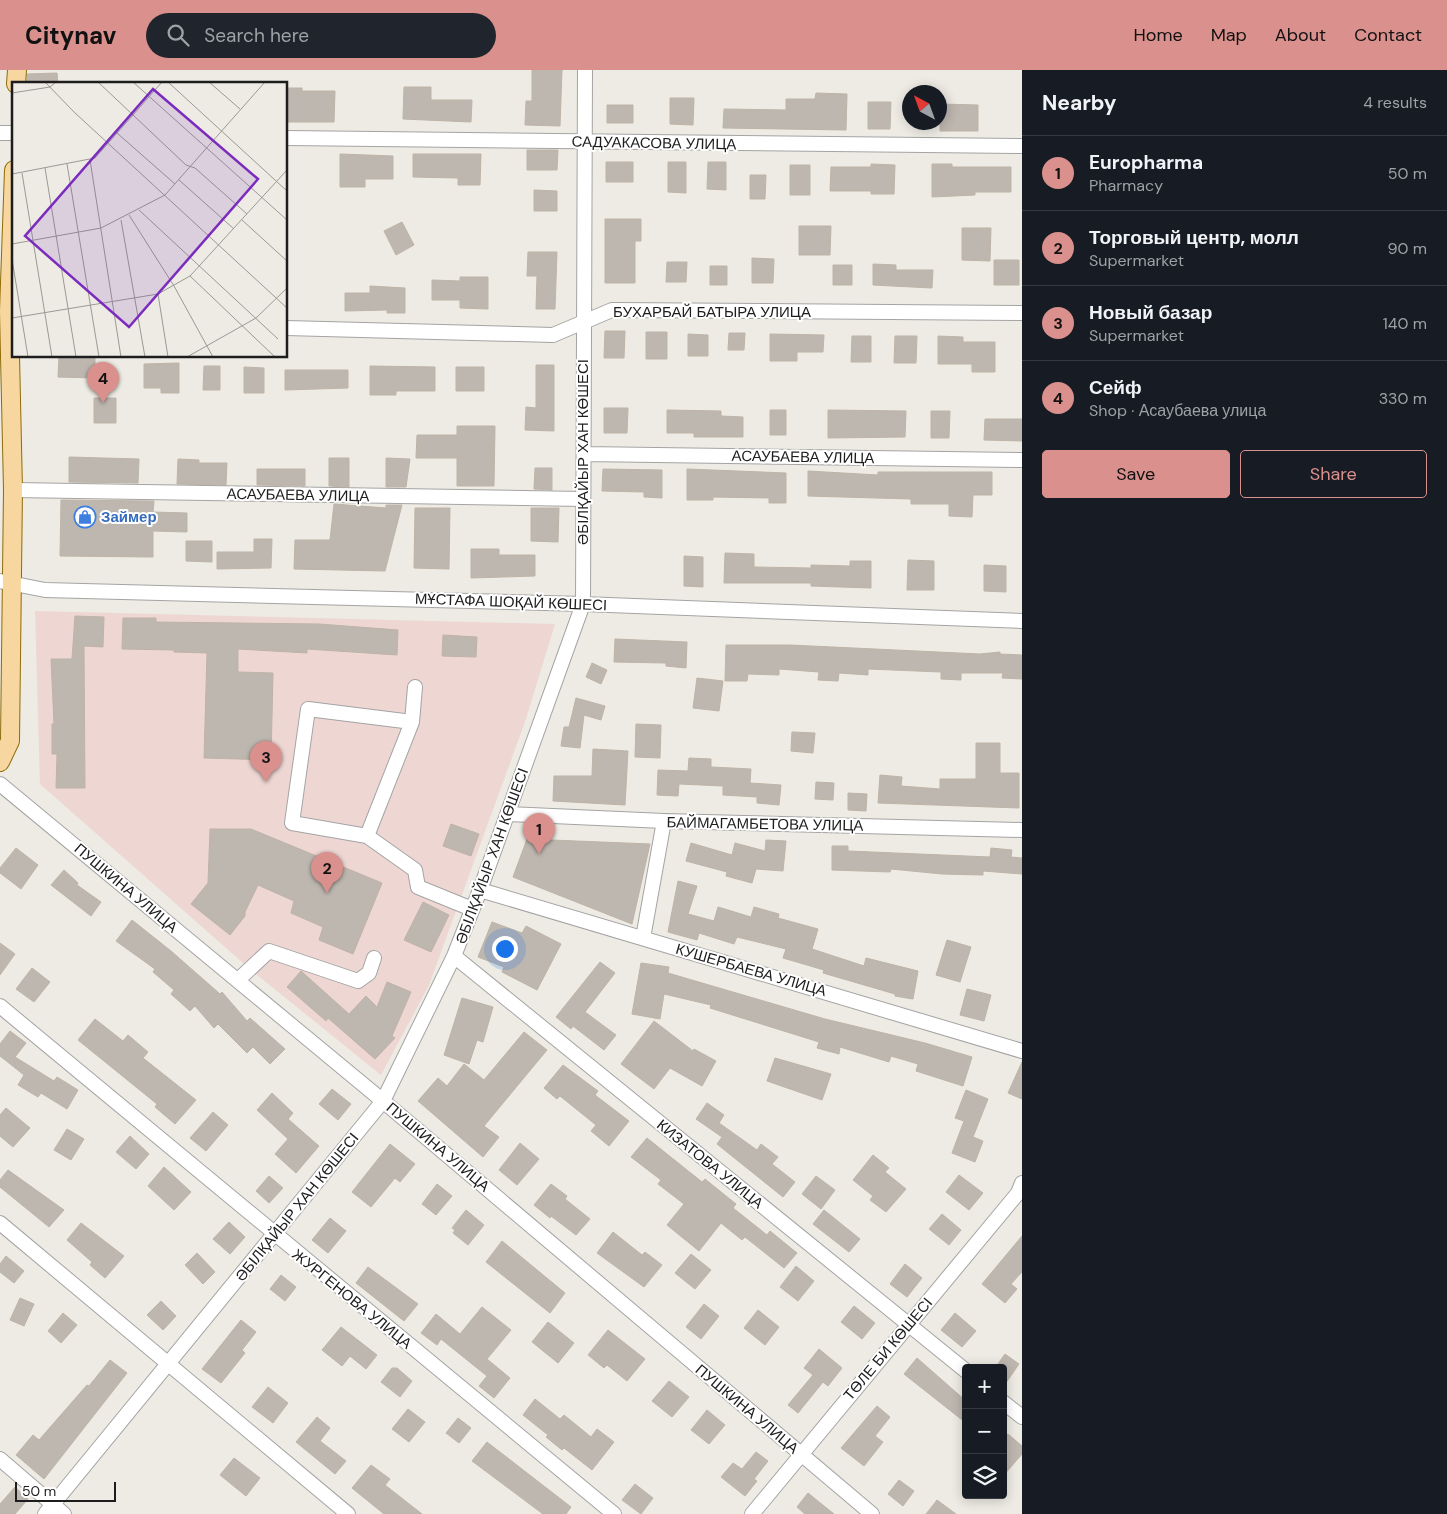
<!DOCTYPE html>
<html lang="en">
<head>
<meta charset="utf-8">
<style>
  :root { --surface:#171b24; --page:#20242c; --text:#f1f3f6; --muted:#9ea1a6; --line:#363941; --accent:#da908c }
  body { margin:0; font-family:"DM Sans",sans-serif; background:var(--page); color:var(--text) }
  .controls { position:absolute; right:15px; bottom:15px; display:grid; overflow:hidden; border-radius:5px; box-shadow:0 2px 12px #0003 }
  .controls button { width:45px; height:45px; display:grid; place-items:center; padding:0; border:0; border-bottom:1px solid var(--line); background:var(--surface); color:var(--text); font:25px sans-serif }
  .compass { position:absolute; left:902px; top:15px; width:45px; height:45px; border-radius:50%; background:var(--surface); box-shadow:0 2px 12px #0003; rotate:319deg }
  .scale { position:absolute; left:15px; bottom:12px; width:101px; box-sizing:border-box; padding-left:5px; border:2px solid #1d1d1d; border-top:0; font-size:14px; line-height:18px; white-space:nowrap; color:#1d1d1d; -webkit-text-stroke:4px #fff; paint-order:stroke }
  .you { position:absolute; left:504px; top:878px; width:18px; height:18px; margin:-12px; border:4px solid #fff; border-radius:50%; background:#1a73e8; box-shadow:0 0 0 8px #1a73e833 }
  .badge { display:grid; place-items:center; width:32px; height:32px; border-radius:50%; background:var(--accent); color:#111; font-size:16px; font-weight:700 }
  .pin { position:absolute; translate:-50% -41px; filter:drop-shadow(0 1px 2px #0008) }
  .pin::after { content:''; position:absolute; top:26px; width:18px; height:15px; background:inherit; clip-path:polygon(0 0,100% 0,50% 100%) }
  .list { margin:0; padding:0; list-style:none }
  h2 { display:flex; justify-content:space-between; align-items:center; height:65px; margin:0; padding:0 20px; font-size:21px }
  h2 small { font-size:16px; font-weight:400; color:var(--muted) }
  .list li { display:grid; grid-template-columns:32px 1fr auto; gap:15px; align-items:center; box-sizing:border-box; height:75px; padding:0 20px; border-top:1px solid var(--line) }
  .list b { display:block; font-size:19px; white-space:nowrap }
  .list p { margin:0; font-size:16px; white-space:nowrap; color:var(--muted) }
  .list em { font-size:16px; font-style:normal; color:var(--muted) }
  .actions { display:flex; gap:10px; padding:15px 20px }
  .actions a { flex:1; padding:11px 0; border:1px solid var(--accent); border-radius:5px; text-align:center; font-size:18px; color:var(--accent) }
  .actions .main { background:var(--accent); color:#111 }
  .icon { flex:none; width:28px; height:28px; fill:none; stroke:currentColor; stroke-width:2; stroke-linecap:round; stroke-linejoin:round }
  .map { position:relative; flex:none; width:1022px; height:1444px; overflow:hidden }
  header { display:flex; align-items:center; gap:30px; box-sizing:border-box; height:70px; padding:0 25px; background:var(--accent); color:#111 }
  header strong { font-size:24px }
  nav { display:flex; gap:28px; margin-inline-start:auto; font-size:18px }
  .search { width:350px; height:45px; background:var(--page); display:flex; align-items:center; gap:12px; box-sizing:border-box; padding:0 18px; border-radius:28px; color:var(--muted); font-size:19px }
  main { display:flex }
  aside { flex:1; background:var(--surface) }
  .map>svg:first-child { display:block }
  .commercial { fill:#eed6d3 }
  .building { fill:#beb7b0; stroke:#beb3a6 }
  .lines { fill:none; stroke-linecap:round; stroke-linejoin:round }
  .minor-casing { stroke:#a4a4a4; stroke-width:16 }
  .major-casing { stroke:#8e6c08; stroke-width:20 }
  .minor { stroke:#fff; stroke-width:14 }
  .major { stroke:#f7d79f; stroke-width:18 }
  .labels { text-anchor:middle; dominant-baseline:central; stroke-width:4; stroke-linejoin:round; paint-order:stroke }
  .street-label { font-size:15px; fill:#1d1d1d; stroke:#fff }
  .shop-label { font-size:15px; font-weight:bold; fill:#366cbe; stroke:#fff; text-anchor:start }
  .inset-road { fill:none; stroke:#9a9994; stroke-width:1 }
  .view { fill:#7b2cbf; fill-opacity:0.15; stroke:#7b2cbf; stroke-width:2.5 }
  .inset-edge { fill:none; stroke:#1d1d1d; stroke-width:2.5 }
</style>
</head>
<body>
<header>
<strong>Citynav</strong>
<div class="search"><svg class="icon" aria-label="search" viewBox="0 0 24 24"><circle cx="10" cy="10" r="6"/><path d="M15 15l6 6"/></svg>Search here</div>
<nav><a>Home</a><a>Map</a><a>About</a><a>Contact</a></nav>
</header>
<main>
<div class="map">
<svg width="1022" height="1444" viewBox="0 0 1022 1444">
  <rect width="100%" height="100%" fill="#edebe3"/>
  <path class="commercial" d="M35,541L555,554L525,652L429,915L381,1005L251,900L40,714Z"/>
  <path class="building" d="M532,0H562L560,56L525,55L526,31H532Z
    M57,3L58,14H27V4Z
    M404,17H431V30H472L471,52L403,49Z
    M286,18H302V21H335L334,52H286Z
    M816,23L847,24L846,60L723,58L724,39L786,40V29H815Z
    M670,28H694L693,55L670,54Z
    M868,32H891L890,59H868Z
    M940,34L978,35V61H940Z
    M607,35H633V53H607Z
    M527,80H558L557,100H527Z
    M340,84L393,86V109H365V117H340Z
    M413,84H481L480,115H458V108L413,107Z
    M606,92H633V112H606Z
    M668,92H686V123L668,122Z
    M708,92H726V120L707,119Z
    M871,94L895,95L894,124H871V121H830L831,97H871Z
    M932,94H952V97H1011V122H975V125L932,127Z
    M790,95H810V125H790Z
    M750,105H766L765,129H750Z
    M534,120L557,121V141H534Z
    M605,149H641V171H635V213H605Z
    M402,152L414,175L396,185L384,161Z
    M799,156H831L830,185H799Z
    M962,158H991L990,191L962,190Z
    M528,182H557L555,239H536L537,206H527Z
    M752,188L774,189L773,213H752Z
    M994,190H1019V215H994Z
    M667,192H687L686,212H666Z
    M873,194L896,195V200H933L932,218L873,215Z
    M833,195H852V215H833Z
    M710,196H727V215H710Z
    M460,207H488V239L460,238V230H432V210L460,211Z
    M370,216L405,218V243H387V240L345,241V223H370Z
    M605,261H625L624,288H604Z
    M646,262H667V289H646Z
    M729,263H745L744,280H728Z
    M688,264L708,265V286H688Z
    M770,264L824,265L823,282H797V291H770Z
    M852,266H871V292H851Z
    M895,266H917L916,293H894Z
    M938,266L963,267V272H995V302H972V294H938Z
    M59,286L95,287V308L58,307Z
    M179,293V323H161V318H144V294Z
    M536,295H554V361L525,360L526,337L536,338Z
    M204,296H220V320H203Z
    M370,296L435,297V321H396V325H370Z
    M244,297L264,298V323H244Z
    M456,297H484V321H456Z
    M285,300H348V318L285,320Z
    M94,328H116V353H94Z
    M604,338H628L627,363H604Z
    M667,340L721,341V346L743,347V367H694V363H667Z
    M770,340H786V365H770Z
    M828,340L906,341L905,367L828,368Z
    M931,341H950L949,368H931Z
    M985,349H1022V371L984,370Z
    M457,356H495L494,416H457V388H416L417,365H457Z
    M69,387L139,389L138,413L69,412Z
    M329,388H349V417L329,416Z
    M386,388L410,389L406,417H386Z
    M178,389L199,390V393H227L226,415L177,414Z
    M535,398H552V420L534,419Z
    M257,399H305V416L257,415Z
    M603,399L662,400V428L644,427V422L602,421Z
    M687,399L786,403V433H769V428L713,427V430H687Z
    M808,401L878,405V402H992V425H973L972,447L949,446V434H911V429L808,426Z
    M61,430L154,431L153,442L187,443V462L153,461V487L60,486Z
    M334,434L386,438V435H402L385,501L294,499L295,470H330Z
    M415,438H450L449,499L414,498Z
    M531,438H559L558,472L531,471Z
    M254,469H272L271,498L217,499V482H254Z
    M186,471H212V492L186,491Z
    M471,479H499V485H535V506L471,508Z
    M725,483L754,484V497L811,498V495L850,496V491H871V518L811,516V513H724Z
    M684,486L703,487V517L684,516Z
    M908,490L934,491V520H907Z
    M984,495L1006,496V522L984,521Z
    M75,546L104,547L103,577L84,576L85,718H56L57,684H52V654H54L51,589H72Z
    M123,548H156V552L319,554L398,560L397,585L307,579V583L238,579V602L273,603L271,690L204,688L207,583L174,582V580L122,579Z
    M443,565L477,567L476,587L442,586Z
    M615,569L687,572L686,598L666,596V593L614,592Z
    M726,575H790L980,584L1000,582V584L1022,585V609L1002,608L1003,603H961V610L941,609V602L868,599V605L839,603L838,611L818,610L819,602L779,599V605L748,604L747,611H725Z
    M592,593L607,600L601,614L586,607Z
    M697,608L723,611L719,641L693,638Z
    M576,628L605,636L601,650L584,645L580,678L561,676L564,657H569Z
    M636,654L661,655L660,688L635,687Z
    M792,662L815,663L813,683L791,681Z
    M976,673H1000V703H1019V738L878,733L880,705L902,707L901,716L940,719V709H976Z
    M593,679L628,681L625,735L553,731L554,706H592Z
    M689,688L711,689V697L751,699L750,713L781,715L779,735L757,733V727L723,725V716L679,714L678,726L657,725L658,700L688,701Z
    M816,712L834,713L833,730L815,729Z
    M848,723L867,724L866,741L848,740Z
    M451,754L479,764L471,786L443,776Z
    M210,759H251L382,813L353,884L319,870L323,857L291,843L294,831L258,815L245,842V846L230,865L191,834L208,813Z
    M527,769L650,774L632,854L513,807Z
    M766,770L786,771L783,801L756,799L752,813L726,806L727,802L686,791L691,773L732,785L735,773L765,781Z
    M832,776H848V781L990,787L991,778L1012,780L1011,787L1022,788V804L983,801V805L942,804L891,799L890,802L832,800Z
    M16,778L38,795L21,819L0,803V798Z
    M64,800L78,813L77,815L101,832L91,846L51,815Z
    M678,811L697,816L688,844L714,851L718,837L751,847L754,837L779,844L778,848L818,859L812,879L864,896L866,888L918,901L913,929L895,926V924L823,903L824,900L783,888L786,879L737,867L734,874L699,863L697,870L668,862Z
    M423,832L449,845L431,882L404,870Z
    M132,850L171,881L220,924L222,922L247,951L250,948L285,979L270,994L253,977L247,983L218,954L214,958L195,936L190,941L171,924L174,920L153,902L155,899L116,871Z
    M492,852L522,863L526,856L561,874L537,920L502,902L504,897L478,887Z
    M947,870L971,877L960,912L936,905Z
    M0,873L15,884L0,905Z
    M600,892L615,903L585,942L616,965L604,980L573,956L571,959L556,947Z
    M641,893L669,897L668,903L825,949L925,973L972,987L963,1016L916,1001L918,994L891,986L889,992L840,977L839,984L817,978L819,972L710,938L711,935L664,924L660,949L632,944Z
    M32,898L50,912L34,932L16,919Z
    M301,901L349,944L366,926L377,937L387,912L411,922L392,966L395,968L375,989L328,948L326,951L287,917Z
    M967,919L991,925L984,951L960,945Z
    M462,928L493,937L483,972L477,970L469,994L444,985Z
    M95,949L123,971L128,965L148,982L143,988L196,1030L175,1054L155,1037L157,1034L78,970Z
    M654,951L693,981L694,979L716,991L702,1016L670,998L654,1019L621,994Z
    M10,961L26,973L15,987L54,1011L57,1007L78,1020L67,1039L41,1023L38,1027L18,1015L24,1005L0,986V974Z
    M524,962L547,980L484,1056L499,1067L483,1087L418,1031L438,1008L447,1016L464,994L484,1010Z
    M775,988L831,1004L822,1030L767,1011Z
    M1022,992V1029L1008,1023Z
    M563,995L598,1021L595,1025L629,1051L609,1076L591,1061L596,1055L560,1026L557,1029L544,1018Z
    M332,1019L351,1034L338,1050L319,1034Z
    M966,1020L988,1029L973,1067L983,1071L975,1092L952,1083L964,1051L955,1048Z
    M272,1023L293,1043L288,1049L319,1076L296,1103L275,1084L288,1069L257,1040Z
    M707,1033L724,1045L719,1053L757,1080L761,1074L778,1087L772,1094L795,1112L783,1127L717,1074L722,1067L696,1049Z
    M6,1038L30,1058L13,1077L0,1066V1045Z
    M213,1042L228,1055L206,1081L190,1068Z
    M67,1059L84,1069L71,1090L54,1080Z
    M130,1066L149,1084L136,1099L116,1082Z
    M647,1068L702,1112L705,1109L736,1134L733,1138L767,1165L770,1161L797,1183L784,1198L745,1167L742,1170L721,1153L699,1181L667,1155L684,1134L658,1114L661,1110L631,1087Z
    M520,1073L539,1089L517,1115L499,1100Z
    M390,1074L415,1094L400,1112L395,1108L371,1137L352,1122Z
    M873,1085L889,1098L885,1102L906,1119L886,1142L870,1130L873,1126L853,1110Z
    M164,1097L191,1122L174,1140L148,1116Z
    M8,1100L64,1140L49,1157L0,1117V1110Z
    M959,1105L983,1123L969,1140L946,1122Z
    M269,1106L283,1118L269,1133L256,1121Z
    M816,1106L835,1120L821,1139L802,1124Z
    M437,1114L452,1126L436,1145L422,1134Z
    M551,1114L567,1126L565,1129L590,1149L576,1165L551,1146L550,1148L534,1135Z
    M466,1140L484,1155L468,1175L453,1163L455,1160L452,1158Z
    M824,1140L860,1169L849,1182L813,1154Z
    M942,1144L961,1160L949,1175L929,1159Z
    M330,1148L346,1161L328,1183L312,1170Z
    M229,1152L245,1167L230,1184L213,1169Z
    M81,1153L124,1186L105,1208L90,1195L92,1192L67,1170Z
    M613,1162L642,1185L645,1182L662,1195L644,1217L597,1183Z
    M1022,1166V1202L1011,1214L1017,1219L1005,1233L982,1214Z
    M502,1171L565,1223L550,1243L486,1192Z
    M197,1183L215,1202L203,1214L185,1195Z
    M691,1184L711,1200L695,1219L675,1203Z
    M6,1186L24,1201L14,1213L0,1202V1194Z
    M905,1194L922,1208L907,1227L890,1214Z
    M796,1196L814,1211L798,1231L780,1217Z
    M368,1197L418,1234L404,1251L356,1213Z
    M281,1205L296,1217L285,1231L270,1219Z
    M20,1228L34,1234L24,1256L10,1250Z
    M161,1231L176,1246L163,1260L147,1245Z
    M704,1234L719,1246L701,1269L686,1257Z
    M854,1236L875,1253L862,1269L841,1252Z
    M482,1237L511,1260L487,1289L510,1308L494,1328L479,1316L487,1306L441,1269L437,1275L421,1263L436,1244L460,1264Z
    M758,1240L779,1257L765,1275L744,1258Z
    M63,1243L77,1255L61,1273L48,1261Z
    M955,1243L976,1261L962,1277L941,1260Z
    M241,1250L256,1262L242,1280L245,1283L221,1313L202,1299Z
    M548,1252L574,1273L558,1293L532,1272Z
    M341,1257L377,1285L366,1299L350,1286L342,1296L322,1280Z
    M608,1260L645,1289L627,1311L607,1295L604,1298L588,1285Z
    M819,1279L842,1298L828,1316L823,1312L798,1343L788,1335L813,1305L804,1298Z
    M1005,1284L1019,1294L1003,1317V1298H995Z
    M917,1288L966,1331V1353L904,1304Z
    M110,1290L127,1303L44,1409L16,1385L33,1365L39,1370L87,1315L89,1316Z
    M392,1298H397L412,1311L400,1327L381,1312Z
    M669,1311L689,1327L672,1347L652,1331Z
    M268,1317L288,1333L273,1353L252,1337Z
    M535,1329L560,1349L564,1345L591,1367L597,1359L614,1372L592,1400L564,1378L562,1380L546,1367L548,1365L523,1345Z
    M877,1336L890,1347L875,1366L883,1372L864,1396L841,1378Z
    M408,1339L425,1352L409,1372L392,1359Z
    M707,1340L725,1355L709,1374L691,1360Z
    M317,1347L330,1358L320,1371L346,1391L335,1404L296,1372Z
    M458,1348L471,1358L459,1373L446,1363Z
    M1008,1364L1022,1376V1384L1003,1406V1370Z
    M487,1372L571,1437L566,1444H543L472,1391Z
    M756,1382L768,1391L754,1409L757,1411L745,1426L721,1407L733,1393L742,1399Z
    M234,1388L260,1408L246,1426L220,1405Z
    M371,1395L390,1409L385,1415L422,1444H384L352,1418Z
    M899,1410L914,1421L903,1436L888,1424Z
    M635,1414L653,1428L641,1444L622,1430Z
    M15,1417L28,1429L15,1444H0V1434Z
    M808,1423L834,1444H805L797,1437Z
    M937,1430L956,1444H926Z"/>
  <g class="lines">
    <g class="minor-casing">
      <path id="minor" d="M0,63H14
        M286,68L1022,76
        M286,258L553,265L612,240L1022,243
        M584,384L1022,390
        M13,420L583,429
        M0,511L45,520L583,534L1022,551
        M415,617L412,652L308,639L292,753L367,766L415,800L418,817L472,839
        M0,714L383,1031L872,1444
        M508,744L664,751L1022,760
        M367,766L412,652
        M480,820L1022,981
        M643,868L664,751
        M454,886L966,1301
        M238,910L269,881L358,911L369,903L374,888
        M0,936L614,1444
        M0,1153L348,1444
        M1003,1332L1022,1347
        M0,1389L64,1444
        M45,1444L383,1031L454,886L480,820L583,534L585,0
        M752,1444L1018,1123L1022,1113"/>
    </g>
    <g class="major-casing">
      <path id="major" d="M16,14L17,0
        M0,692L10,671L13,420L9,241L14,100"/>
    </g>
    <use href="#minor" class="minor"/>
    <use href="#major" class="major"/>
  </g>
  <defs>
    <g id="shop-ring" transform="scale(1.125)"><circle r="9.5" fill="#fff" stroke="#3f7fe0" stroke-width="1.5"/><path d="M-5-2.5h2.3a2.7 3.5 0 0 1 5.4 0H5L5.5 6h-11ZM-1.5-2.5h3a1.5 2.3 0 0 0-3 0Z" fill="#3f7fe0"/></g>
  </defs>
  <g fill-rule="evenodd">
    <use href="#shop-ring" x="85" y="447"/>
  </g>
  <g class="labels">
    <g class="street-label">
      <text transform="translate(654 73) rotate(1)">САДУАКАСОВА УЛИЦА</text>
      <text x="712" y="242">БУХАРБАЙ БАТЫРА УЛИЦА</text>
      <text transform="translate(583 382) rotate(-90)">ӘБІЛҚАЙЫР ХАН КӨШЕСІ</text>
      <text transform="translate(803 387) rotate(1)">АСАУБАЕВА УЛИЦА</text>
      <text transform="translate(298 425) rotate(1)">АСАУБАЕВА УЛИЦА</text>
      <text transform="translate(511 532) rotate(2)">МҰСТАФА ШОҚАЙ КӨШЕСІ</text>
      <text transform="translate(765 754) rotate(1)">БАЙМАГАМБЕТОВА УЛИЦА</text>
      <text transform="translate(492 786) rotate(-70)">ӘБІЛҚАЙЫР ХАН КӨШЕСІ</text>
      <text transform="translate(126 818) rotate(40)">ПУШКИНА УЛИЦА</text>
      <text transform="translate(751 900) rotate(16)">КУШЕРБАЕВА УЛИЦА</text>
      <text transform="translate(438 1077) rotate(40)">ПУШКИНА УЛИЦА</text>
      <text transform="translate(710 1094) rotate(39)">КИЗАТОВА УЛИЦА</text>
      <text transform="translate(297 1137) rotate(-51)">ӘБІЛҚАЙЫР ХАН КӨШЕСІ</text>
      <text transform="translate(352 1229) rotate(39)">ЖУРГЕНОВА УЛИЦА</text>
      <text transform="translate(888 1279) rotate(-50)">ТӨЛЕ БИ КӨШЕСІ</text>
      <text transform="translate(747 1339) rotate(40)">ПУШКИНА УЛИЦА</text>
    </g>
    <g class="shop-label">
      <text x="101" y="447">Займер</text>
    </g>
  </g>
  <g transform="translate(12 12)">
    <rect width="275" height="275" fill="#edebe3"/>
    <path class="inset-road" d="M33,0L62,30L275,226M86,0L174,83L183,86L235,132M121,0L275,138M156,0L275,109M197,0L228,27M0,11L38,5L44,0M105,51L163,102M78,78L109,275M55,82L87,275M33,86L64,275M10,91L40,275M0,92L83,76L150,0M167,98L222,147M127,128L266,257M117,133L162,204L201,275M109,138L133,275M230,138L275,179M0,162L89,146L153,113L253,0M0,177L16,275M178,194L263,275M146,212L156,275M0,236L146,212L178,194L275,88M175,275L244,236L275,206"/>
    <path class="view" d="M141,7L246,97L117,245L13,154Z"/>
    <rect width="275" height="275" class="inset-edge"/>
  </g>
</svg>
<div class="controls">
<button>+</button>
<button>−</button>
<button><svg class="icon" aria-label="layers" viewBox="0 0 24 24"><path d="M12 4l9 5-9 5-9-5zM3 14l9 5 9-5"/></svg></button>
</div>
<svg class="compass" viewBox="-18 -18 36 36"><path d="M0-13l5 13h-10z" fill="#e53935"/><path d="M0 13l5-13h-10z" fill="#9ea1a6"/></svg>
<div class="scale">50 m</div>
<div class="you"></div>
<div class="pin badge" style="left:539px;top:784px">1</div>
<div class="pin badge" style="left:327px;top:823px">2</div>
<div class="pin badge" style="left:266px;top:712px">3</div>
<div class="pin badge" style="left:103px;top:333px">4</div>
</div>
<aside>
<h2>Nearby<small>4 results</small></h2>
<ul class="list">
<li><span class="badge">1</span><div><b>Europharma</b><p>Pharmacy</p></div><em>50 m</em></li>
<li><span class="badge">2</span><div><b>Торговый центр, молл</b><p>Supermarket</p></div><em>90 m</em></li>
<li><span class="badge">3</span><div><b>Новый базар</b><p>Supermarket</p></div><em>140 m</em></li>
<li><span class="badge">4</span><div><b>Сейф</b><p>Shop · Асаубаева улица</p></div><em>330 m</em></li>
</ul>
<div class="actions"><a class="main">Save</a><a>Share</a></div>
</aside>
</main>
</body>
</html>
